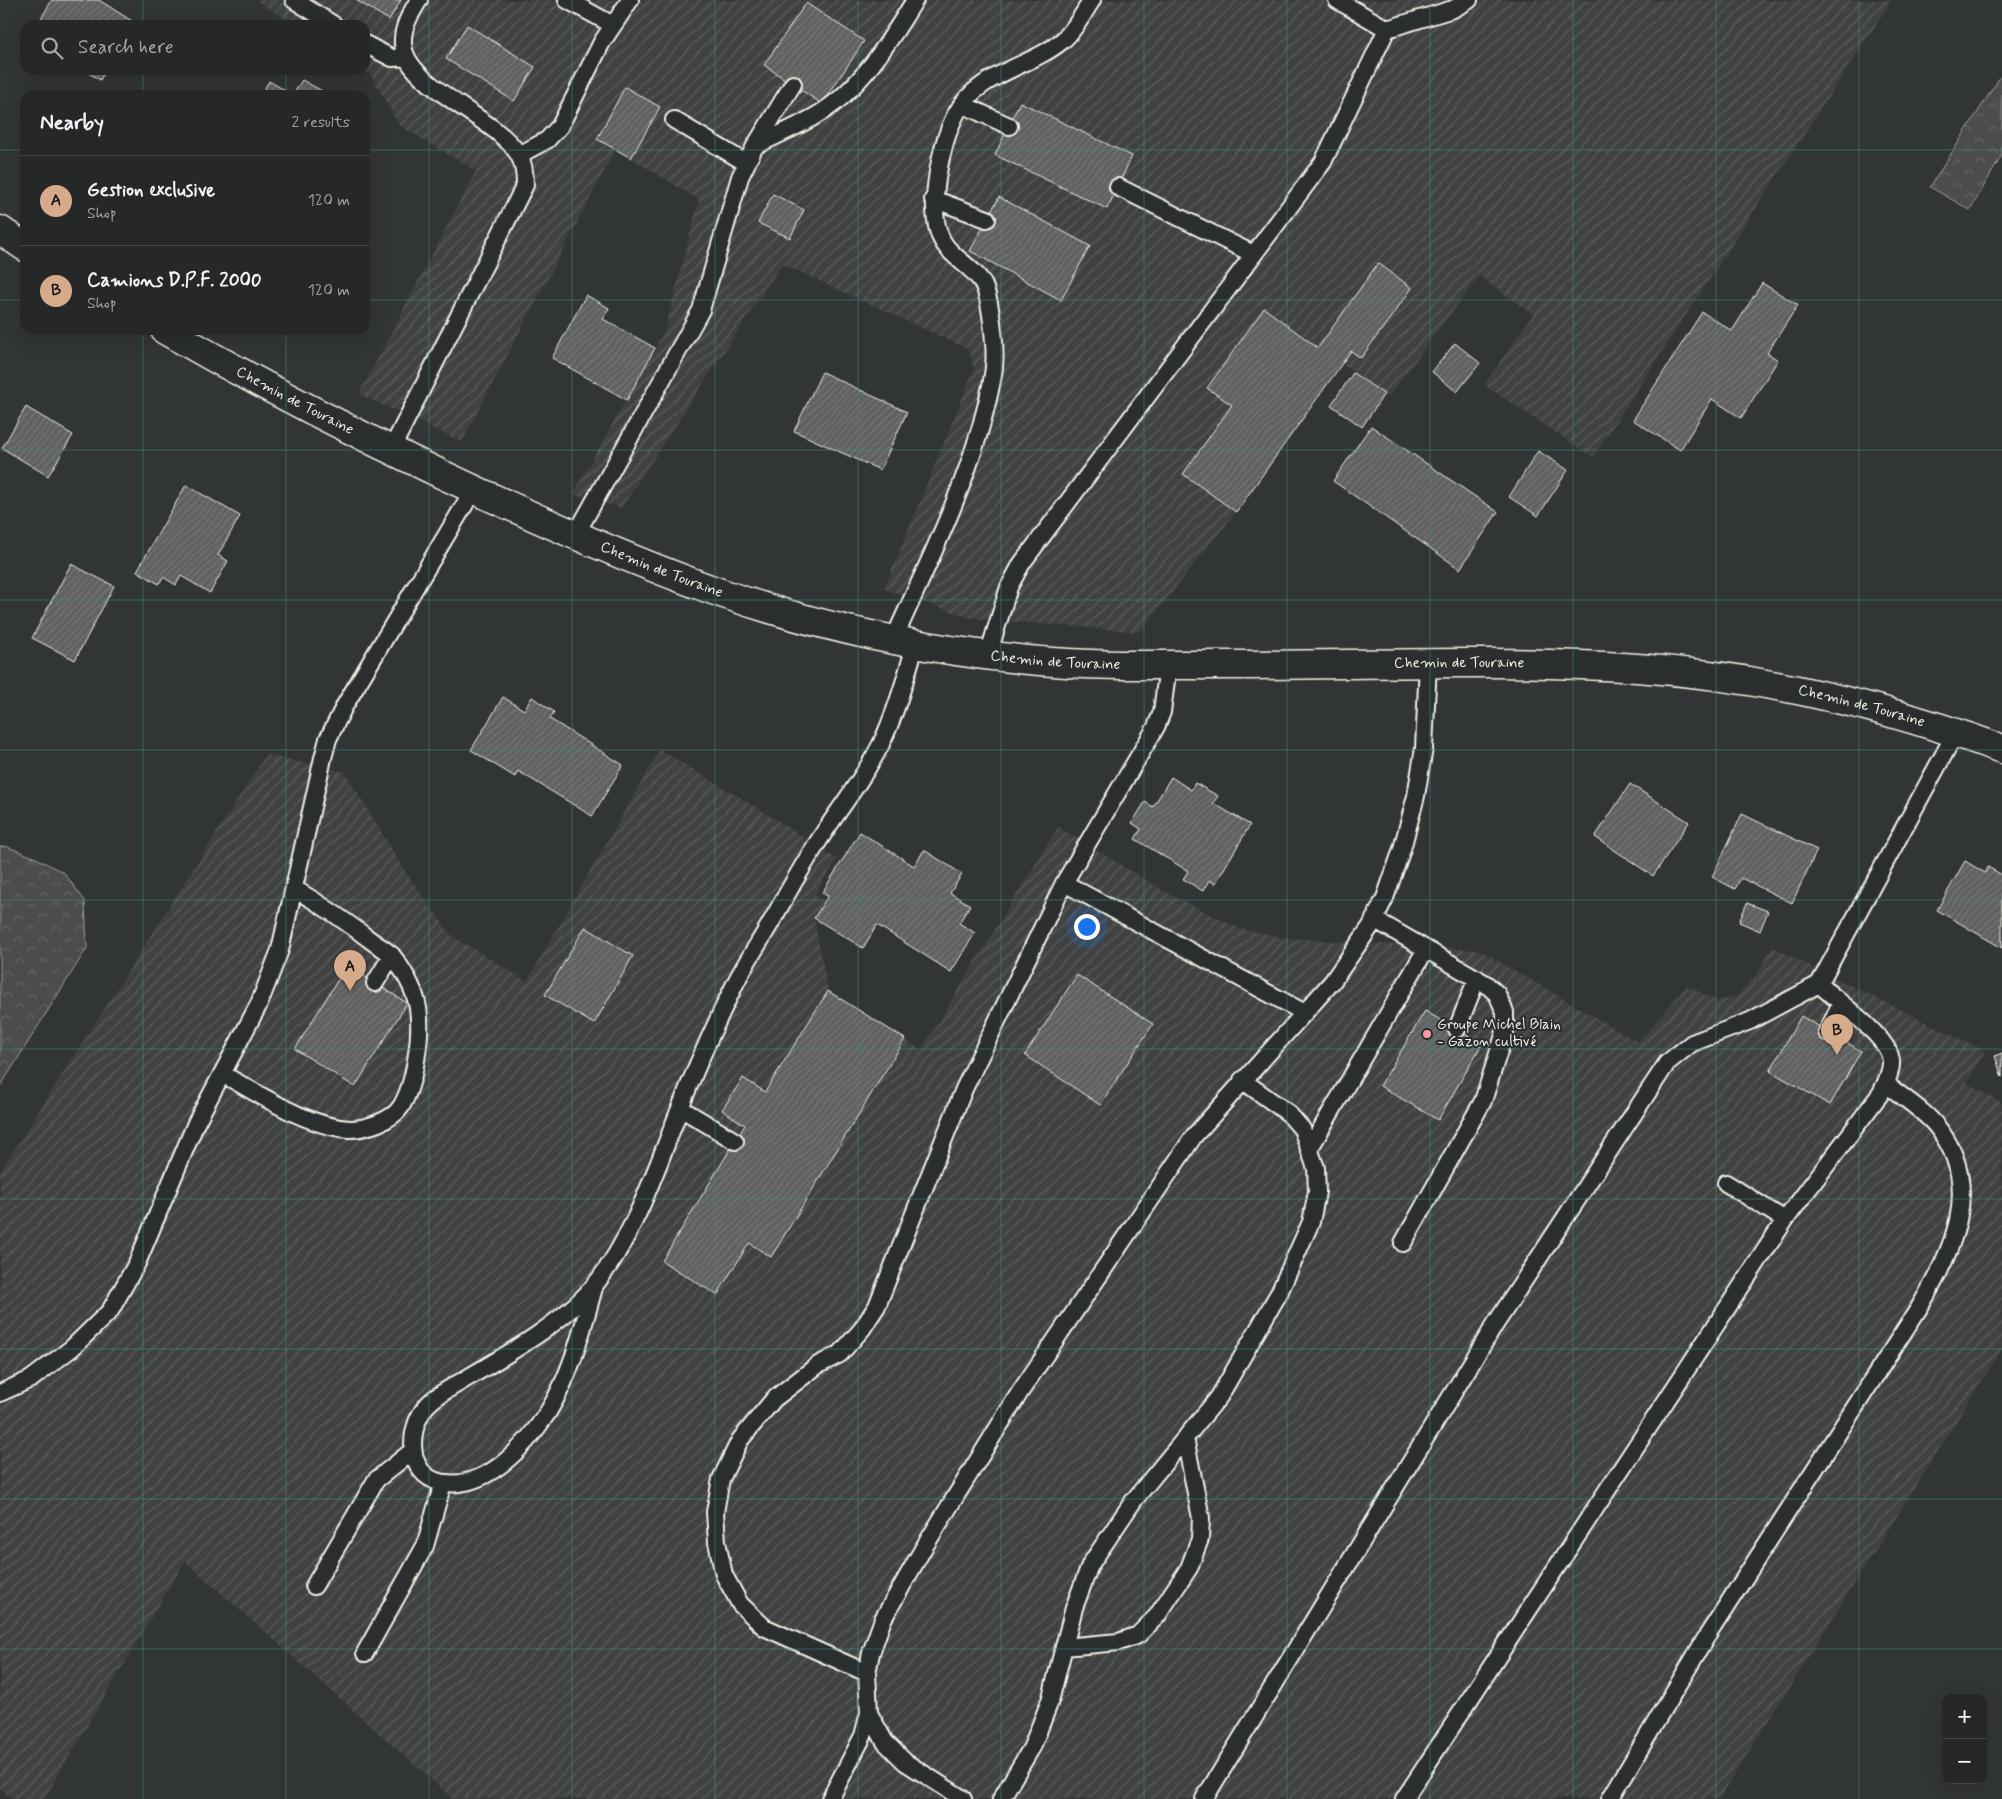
<!DOCTYPE html>
<html lang="en">
<head>
<meta charset="utf-8">
<style>
  :root { --surface:#262828; --page:#2e3030; --text:#f1f3f6; --muted:#a4a6a8; --line:#424445; --accent:#d6ab8b }
  body { margin:0; font-family:Mynerve,sans-serif; background:var(--page); color:var(--text) }
  .controls { position:absolute; right:15px; bottom:15px; display:grid; overflow:hidden; border-radius:10px; box-shadow:0 5px 20px #0002 }
  .controls button { width:45px; height:45px; display:grid; place-items:center; padding:0; border:0; border-bottom:1px solid var(--line); background:var(--surface); color:var(--text); font:25px sans-serif }
  .you { position:absolute; left:1086px; top:926px; width:18px; height:18px; margin:-12px; border:4px solid #fff; border-radius:50%; background:#1a73e8; box-shadow:0 0 0 8px #1a73e833 }
  .badge { display:grid; place-items:center; width:32px; height:32px; border-radius:50%; background:var(--accent); color:#111; font-size:16px; font-weight:700 }
  .pin { position:absolute; translate:-50% -41px; filter:drop-shadow(0 1px 2px #0008) }
  .pin::after { content:''; position:absolute; top:26px; width:18px; height:15px; background:inherit; clip-path:polygon(0 0,100% 0,50% 100%) }
  .list { margin:0; padding:0; list-style:none }
  h2 { display:flex; justify-content:space-between; align-items:center; height:65px; margin:0; padding:0 20px; font-size:21px }
  h2 small { font-size:16px; font-weight:400; color:var(--muted) }
  .list li { display:grid; grid-template-columns:32px 1fr auto; gap:15px; align-items:center; box-sizing:border-box; height:90px; padding:0 20px; border-top:1px solid var(--line) }
  .list b { display:block; font-size:19px; white-space:nowrap }
  .list p { margin:0; font-size:16px; white-space:nowrap; color:var(--muted) }
  .list em { font-size:16px; font-style:normal; color:var(--muted) }
  .icon { flex:none; width:28px; height:28px; fill:none; stroke:currentColor; stroke-width:2; stroke-linecap:round; stroke-linejoin:round }
  .map { position:relative; flex:none; width:2002px; height:1799px; overflow:hidden }
  .search { position:absolute; background:var(--surface); box-shadow:0 5px 20px #0002; left:20px; top:20px; width:350px; height:55px; display:flex; align-items:center; gap:12px; box-sizing:border-box; padding:0 18px; border-radius:15px; color:var(--muted); font-size:19px }
  .panel { position:absolute; background:var(--surface); box-shadow:0 5px 20px #0002; left:20px; top:90px; width:350px; height:245px; border-radius:15px }
  .map>svg:first-child { display:block }
  .industrial { fill:url(#industrial-furrows) }
  .forest { fill:url(#forest-crowns); stroke:#a09f9a }
  .building { fill:url(#building-hatch); stroke:#f4f1e8 }
  .lines { fill:none; stroke-linecap:round; stroke-linejoin:round }
  .service-casing { stroke:#f4f1e8; stroke-width:20 }
  .tertiary-casing { stroke:#f4f1e8; stroke-width:31 }
  .service { stroke:#2a2d2e; stroke-width:16 }
  .tertiary { stroke:#2a2d2e; stroke-width:28 }
  .grid { fill:none; stroke:#3d8f86; stroke-width:1; stroke-opacity:0.55 }
  .poi-dot { fill:#ff9aa2; stroke:#2a2d2e; stroke-width:2 }
  .labels { text-anchor:middle; dominant-baseline:central; stroke-width:4; stroke-linejoin:round; paint-order:stroke }
  .street-label { font-size:15px; fill:#f4f1e8; stroke:#2a2d2e }
  .poi-label { font-size:15px; fill:#f4f1e8; stroke:#2a2d2e; text-anchor:start }
</style>
</head>
<body>
<div class="map">
<svg width="2002" height="1799" viewBox="0 0 2002 1799">
  <defs>
    <pattern id="industrial-furrows" width="10" height="10" patternUnits="userSpaceOnUse" patternTransform="scale(1.25)"><rect width="10" height="10" fill="#404242"/><path d="M-1 1l2-2M0 10L10 0M9 11l2-2" fill="none" stroke="#5c5e5d"/></pattern>
    <pattern id="forest-crowns" width="20" height="18" patternUnits="userSpaceOnUse" patternTransform="scale(1.25)"><rect width="20" height="18" fill="#4b4d4c"/><path d="M2 6a3 3 0 1 1 6 0M12 15a3 3 0 1 1 6 0" fill="none" stroke="#666766"/></pattern>
    <pattern id="building-hatch" width="6" height="6" patternUnits="userSpaceOnUse" patternTransform="scale(1.25)"><rect width="6" height="6" fill="#5f605f"/><path d="M-1 1l2-2M0 6l6-6M5 7l2-2" fill="none" stroke="#777776"/></pattern>
  </defs>
  <rect width="100%" height="100%" fill="#323535"/>
  <filter id="ink" filterUnits="userSpaceOnUse"><feTurbulence type="fractalNoise" baseFrequency=".02" numOctaves="2"/><feDisplacementMap in="SourceGraphic" scale="10" xChannelSelector="R" yChannelSelector="G"/><feConvolveMatrix kernelMatrix="1 2 1 2 8 2 1 2 1" color-interpolation-filters="sRGB"/></filter>
  <g filter="url(#ink)">
    <path class="industrial" d="M256,0H1892L1593,457L1484,385L1533,314L1479,276L1388,397L1342,364L1236,512L1140,632L971,618L884,589L974,369L968,349L782,264L621,508L573,494L665,330L699,200L616,149L462,442L359,394L476,171L399,125L371,75L363,70H365V25H294Z
      M660,750L758,808L837,859L815,895L824,902L814,918L828,991L921,1050L1058,827L1169,894L1238,928L1285,938L1479,950L1638,1042L1687,986L1717,1001L1737,996L1759,971L1772,947L1985,1051L1967,1083L2002,1103V1349L1719,1799H453L185,1561L44,1799H13L0,1788V1172L266,755L345,772L406,873L452,936L527,981Z"/>
    <path class="forest" d="M2002,74V155L1970,210L1930,187Z
      M5,846L34,857L64,873L85,901L87,948L0,1087V847Z"/>
    <path class="building" d="M52,0H99L135,23L134,25H37Z
      M356,0H401L389,20Z
      M806,3L864,41L822,104L764,65Z
      M467,25L535,67L514,101L446,59Z
      M84,70H106L100,80Z
      M302,80L324,92L322,95H293Z
      M269,81L293,95H261Z
      M625,87L660,107L631,158L597,139Z
      M1020,102L1132,156L1107,209L995,155Z
      M773,194L804,210L790,238L758,223Z
      M999,197L1090,246L1061,300L970,251Z
      M1378,263L1412,288L1361,358L1351,351L1236,512L1183,474L1232,405L1207,388L1264,308L1318,348Z
      M1762,283L1798,305L1767,353L1778,360L1741,418L1712,399L1680,450L1633,420L1702,312L1732,331Z
      M586,295L609,308L603,319L655,348L627,400L552,358Z
      M1455,343L1480,363L1457,392L1432,372Z
      M822,372L907,412L880,470L794,431Z
      M1353,373L1384,394L1362,427L1331,405Z
      M26,407L73,435L48,476L2,448Z
      M1371,426L1498,512L1460,569L1333,481Z
      M1538,451L1568,470L1538,516L1509,497Z
      M186,485L240,516L218,555L228,561L210,593L181,576L176,585L163,577L159,584L137,571Z
      M71,564L114,586L75,660L32,638Z
      M503,697L524,710L532,697L554,712L550,719L623,765L592,816L518,771L515,777L471,750Z
      M1171,777L1191,790L1195,783L1218,796L1213,803L1250,825L1215,884L1209,880L1203,891L1183,879L1188,871L1135,839L1141,829L1132,823L1145,802L1153,807Z
      M1630,784L1689,822L1653,876L1595,837Z
      M1742,814L1817,850L1792,903L1741,878L1735,889L1712,877Z
      M860,832L914,866L924,850L962,874L950,893L970,905L959,923L975,933L951,972L877,925L863,948L814,918L828,896L822,893Z
      M1965,861L1985,873L1988,867L2002,875V948L1937,910Z
      M1747,903L1768,911L1760,931L1739,922Z
      M585,927L633,956L594,1024L545,995Z
      M347,965L407,1003L355,1087L295,1049Z
      M1077,975L1153,1024L1100,1105L1025,1055Z
      M828,991L905,1039L771,1257L749,1243L717,1295L662,1261L745,1125L722,1110L743,1078L765,1092Z
      M1425,1011L1482,1044L1438,1120L1380,1086Z
      M1801,1016L1861,1051L1830,1105L1770,1071Z
      M2002,1053V1077L1995,1056Z"/>
    <g class="lines">
      <g class="service-casing">
        <path id="service" d="M294,0L334,25
          M567,0L613,25
          M1387,29L1453,9L1469,0
          M365,44L392,58L405,57
          M964,105L1009,126
          M674,120L746,163
          M755,146C775,136 797,127 817,115C860,90 889,42 915,0
          M519,155L547,140L560,126L602,42L630,0
          M1118,187L1253,254
          M933,199L987,219
          M391,450L525,185C525,175 524,164 519,155C495,116 404,86 403,43C402,27 411,13 419,0
          M575,536L701,310L740,177L755,146L793,84
          M894,639C925,569 960,500 981,426C986,407 992,387 994,367C996,348 991,297 982,282C971,265 953,259 943,242C925,212 941,143 956,114C978,72 1030,68 1063,40C1075,30 1084,12 1092,0
          M988,655L1009,587L1022,563L1323,162L1387,29L1337,0
          M1168,665L1162,712L1156,727L1064,883L1303,1012
          M1374,919L1486,984L1497,994L1505,1012V1032L1483,1101L1403,1243
          M375,983L392,955
          M1457,1029L1477,978
          M1827,1032L1841,1004
          M222,1074C260,1094 307,1127 350,1129C365,1129 391,1121 400,1108C415,1086 422,1034 418,1008C415,989 405,973 394,958C389,951 380,947 373,942C347,922 322,905 295,889
          M680,1108L735,1141
          M1310,1148L1426,949
          M1726,1183L1785,1220
          M595,1284C583,1327 572,1373 548,1412C527,1444 489,1488 446,1483C410,1480 406,1438 422,1412C429,1400 445,1391 457,1384C501,1358 561,1325 594,1286C634,1237 656,1169 679,1111C695,1069 714,1027 734,986C744,965 758,945 770,924C785,898 799,871 816,845C837,811 864,779 882,742C897,710 906,676 916,643
          M0,1393L31,1379L72,1348L110,1311L137,1263L196,1123L259,1004L280,950L323,758L328,739L345,705L474,489
          M314,1586L376,1480L412,1451
          M1064,1647L1119,1642L1138,1635L1157,1616L1189,1568L1200,1539L1201,1518L1185,1438
          M365,1653L425,1546L443,1483
          M867,1673L764,1627L740,1604L724,1575L717,1542L715,1512L721,1479L740,1440L774,1399L818,1365L840,1354L862,1329L877,1306L964,1089L1064,883
          M869,1713L885,1742L905,1762L963,1799
          M830,1799L863,1736L869,1713L867,1673L871,1653L883,1619L923,1549L1020,1392L1194,1136L1332,982L1371,926L1385,898L1402,849L1416,796L1424,748L1428,663
          M1001,1799L1032,1747L1050,1701L1074,1608L1090,1565L1134,1500L1219,1397L1279,1293L1311,1222L1317,1192L1316,1168L1302,1129L1288,1113L1242,1080
          M1204,1799L1496,1323L1667,1063L1692,1043L1750,1021L1819,984L1956,732
          M1404,1799L1785,1220L1881,1093C1886,1083 1894,1067 1890,1056C1884,1034 1837,1001 1819,984
          M1610,1799L1707,1636L1919,1308C1952,1253 1984,1187 1938,1128C1926,1112 1901,1096 1886,1084"/>
      </g>
      <g class="tertiary-casing">
        <g id="tertiary">
          <path d="M0,230L25,247"/>
          <path id="s1" d="M165,330C276,394 391,452 508,505C578,537 648,567 721,593C821,628 934,652 1040,661C1095,666 1150,665 1204,665C1348,666 1493,658 1637,668C1763,676 1884,706 2002,749"/>
        </g>
      </g>
      <use href="#service" class="service"/>
      <use href="#tertiary" class="tertiary"/>
    </g>
  </g>
  <path class="grid" d="M143,0V25M286,0V25M429,0V1799M572,0V1799M715,0V1799M858,0V1799M1001,0V1799M1144,0V1799M1287,0V1799M1430,0V1799M1573,0V1799M1716,0V1799M1859,0V1799M143,70V95M286,70V95M0,150H25M365,150H2002M0,300H25M365,300H2002M143,330V1799M286,330V1799M0,450H2002M0,600H2002M0,750H2002M0,900H2002M0,1049H2002M0,1199H2002M0,1349H2002M0,1499H2002M0,1649H2002"/>
  <circle class="poi-dot" cx="1427" cy="1034" r="5"/>
  <g class="labels">
    <g class="street-label">
      <text stroke="none"><textPath href="#s1" startOffset="148">Chemin de Touraine</textPath></text>
      <text stroke="none"><textPath href="#s1" startOffset="552">Chemin de Touraine</textPath></text>
      <text stroke="none"><textPath href="#s1" startOffset="958">Chemin de Touraine</textPath></text>
      <text stroke="none"><textPath href="#s1" startOffset="1362">Chemin de Touraine</textPath></text>
      <text stroke="none"><textPath href="#s1" startOffset="1768">Chemin de Touraine</textPath></text>
    </g>
    <g class="poi-label">
      <text x="1437" y="1025">Groupe Michel Blain<tspan x="1437" dy="17">- Gazon cultivé</tspan></text>
    </g>
  </g>
</svg>
<div class="controls">
<button>+</button>
<button>−</button>
</div>
<div class="you"></div>
<div class="pin badge" style="left:350px;top:991px">A</div>
<div class="pin badge" style="left:1837px;top:1055px">B</div>
<div class="search"><svg class="icon" aria-label="search" viewBox="0 0 24 24"><circle cx="10" cy="10" r="6"/><path d="M15 15l6 6"/></svg>Search here</div>
<section class="panel">
<h2>Nearby<small>2 results</small></h2>
<ul class="list">
<li><span class="badge">A</span><div><b>Gestion exclusive</b><p>Shop</p></div><em>120 m</em></li>
<li><span class="badge">B</span><div><b>Camions D.P.F. 2000</b><p>Shop</p></div><em>120 m</em></li>
</ul>
</section>
</div>
</body>
</html>
